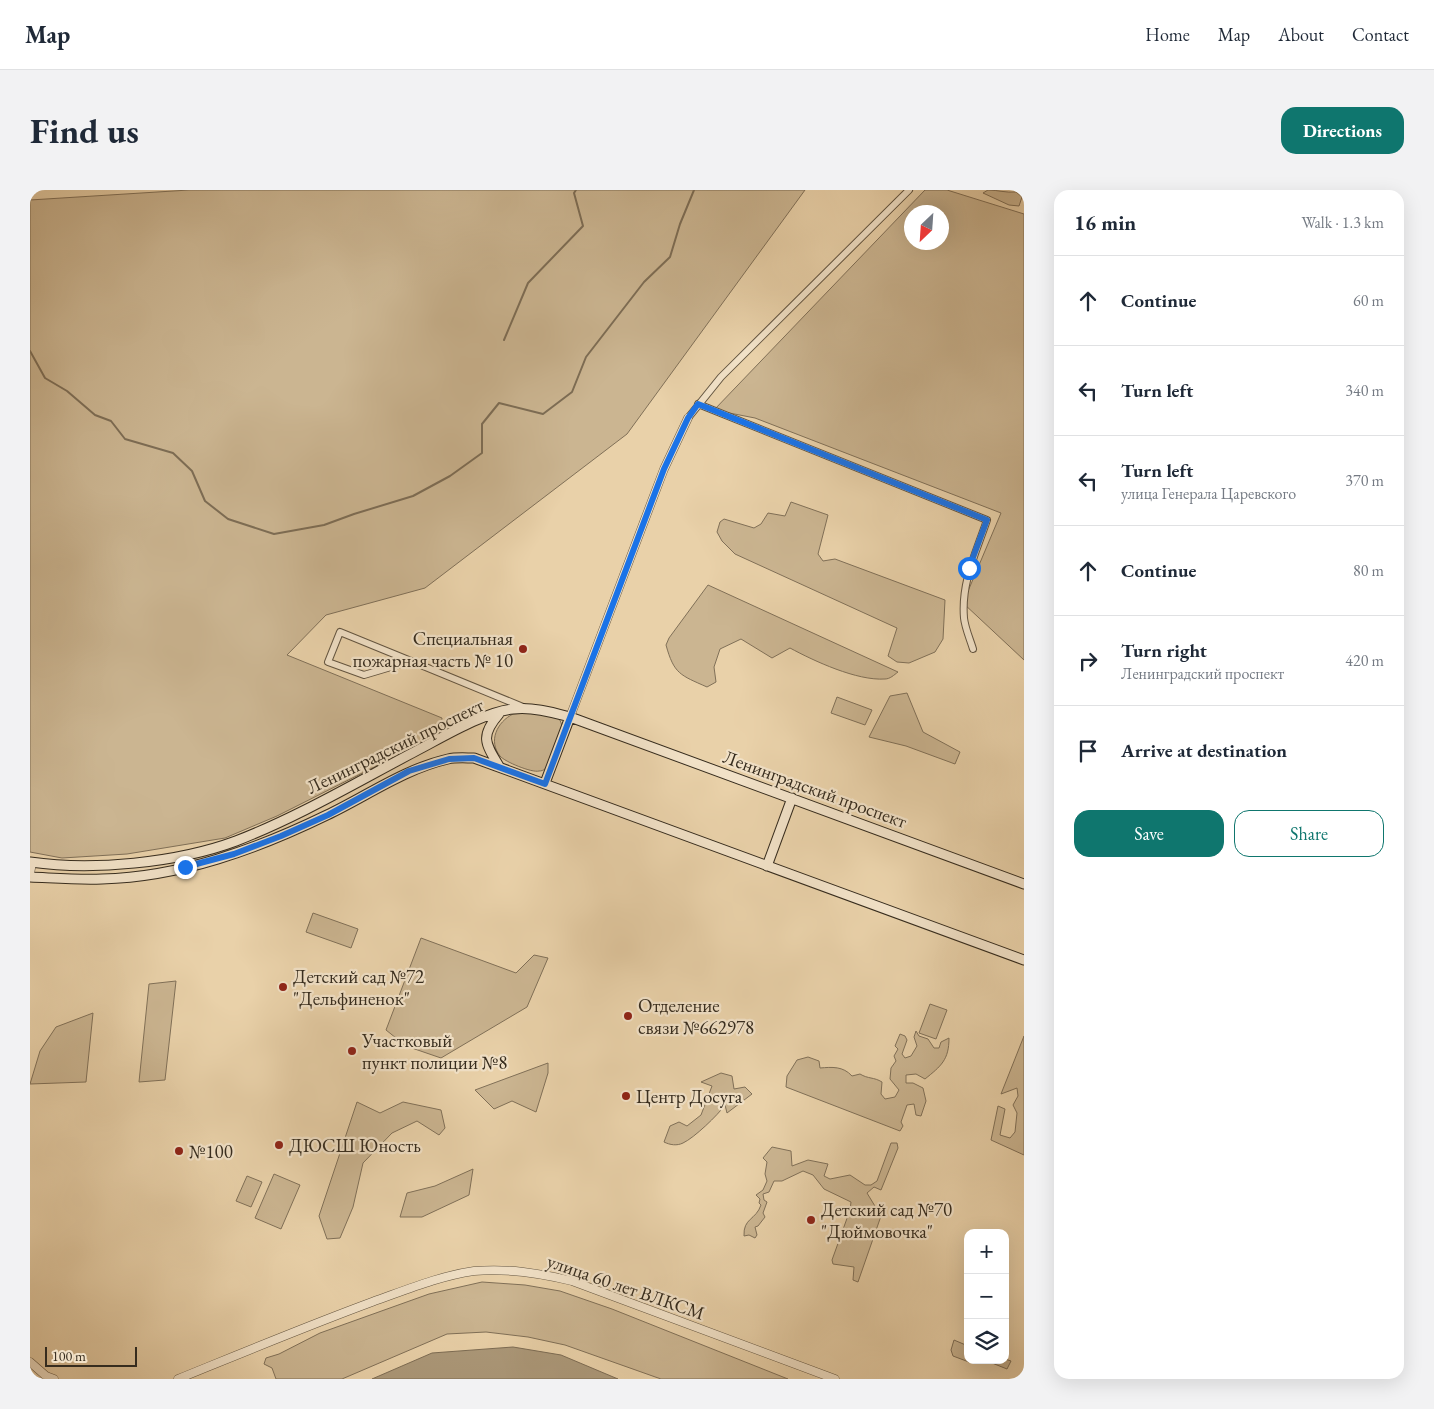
<!DOCTYPE html>
<html lang="en">
<head>
<meta charset="utf-8">
<style>
  :root { --surface:#fff; --page:#f2f2f3; --text:#1f2937; --muted:#747a83; --line:#e0e1e3; --accent:#0f766e }
  body { margin:0; font-family:"EB Garamond",serif; background:var(--page); color:var(--text) }
  .controls { position:absolute; right:15px; bottom:15px; display:grid; overflow:hidden; border-radius:10px; box-shadow:0 5px 20px #0002 }
  .controls button { width:45px; height:45px; display:grid; place-items:center; padding:0; border:0; border-bottom:1px solid var(--line); background:var(--surface); color:var(--text); font:25px sans-serif }
  .compass { position:absolute; left:874px; top:15px; width:45px; height:45px; border-radius:50%; background:var(--surface); box-shadow:0 5px 20px #0002; rotate:205deg }
  .scale { position:absolute; left:15px; bottom:12px; width:92px; box-sizing:border-box; padding-left:5px; border:2px solid #362c1e; border-top:0; font-size:14px; line-height:18px; white-space:nowrap; color:#362c1e; -webkit-text-stroke:4px #f1e1c7; paint-order:stroke }
  .stop { position:absolute; width:15px; height:15px; margin:-11px; border:4px solid #1a73e8; border-radius:50%; background:#fff }
  .stop.end { background:#1a73e8; border-color:#fff; box-shadow:0 1px 5px #0008 }
  .list { margin:0; padding:0; list-style:none }
  h2 { display:flex; justify-content:space-between; align-items:center; height:65px; margin:0; padding:0 20px; font-size:21px }
  h2 small { font-size:16px; font-weight:400; color:var(--muted) }
  .list li { display:grid; grid-template-columns:32px 1fr auto; gap:15px; align-items:center; box-sizing:border-box; height:90px; padding:0 20px; border-top:1px solid var(--line) }
  .list b { display:block; font-size:19px; white-space:nowrap }
  .list p { margin:0; font-size:16px; white-space:nowrap; color:var(--muted) }
  .list em { font-size:16px; font-style:normal; color:var(--muted) }
  .actions { display:flex; gap:10px; padding:15px 20px }
  .actions a { flex:1; padding:11px 0; border:1px solid var(--accent); border-radius:15px; text-align:center; font-size:18px; color:var(--accent) }
  .actions .main { background:var(--accent); color:#fff }
  .icon { flex:none; width:28px; height:28px; fill:none; stroke:currentColor; stroke-width:2; stroke-linecap:round; stroke-linejoin:round }
  .map { position:relative; flex:none; width:994px; height:1189px; overflow:hidden; border-radius:15px }
  header { display:flex; align-items:center; gap:30px; box-sizing:border-box; height:70px; padding:0 25px; background:var(--surface); border-bottom:1px solid var(--line) }
  header strong { font-size:24px }
  nav { display:flex; gap:28px; margin-inline-start:auto; font-size:18px }
  .intro { display:flex; align-items:center; justify-content:space-between; box-sizing:border-box; height:120px; padding:0 30px }
  h1 { margin:0; font-size:35px }
  .button { padding:12px 22px; border-radius:15px; background:var(--accent); color:#fff; font-size:18px; font-weight:700 }
  main { display:flex; gap:30px; padding:0 30px }
  aside { flex:1; background:var(--surface); border-radius:15px; box-shadow:0 5px 20px #0002 }
  .map>svg:first-child { display:block }
  .green { fill:#cbb591; stroke:#807058; fill-rule:evenodd }
  .water { fill:#ac997a; stroke:#7d6d55 }
  .lines { fill:none; stroke-linecap:round; stroke-linejoin:round }
  .stream { stroke:#7d6d55; stroke-width:2 }
  .minor-casing { stroke:#635541; stroke-width:8 }
  .tertiary-casing { stroke:#635541; stroke-width:9 }
  .secondary-casing { stroke:#362c1e; stroke-width:11 }
  .minor { stroke:#f1e1c7; stroke-width:6 }
  .tertiary { stroke:#f1e1c7; stroke-width:8 }
  .secondary { stroke:#f1e1c7; stroke-width:9 }
  .route { stroke:#1a73e8; stroke-width:6 }
  .poi-dot { fill:#8f2418; stroke:#f1e1c7; stroke-width:2 }
  .labels { text-anchor:middle; dominant-baseline:central; stroke-width:4.5; stroke-linejoin:round; paint-order:stroke }
  .poi-label { font-size:19px; fill:#362c1e; stroke:#f1e1c7; text-anchor:start }
  .street-label { font-size:19px; fill:#362c1e; stroke:#f1e1c7 }
</style>
</head>
<body>
<header>
<strong>Map</strong>
<nav><a>Home</a><a>Map</a><a>About</a><a>Contact</a></nav>
</header>
<div class="intro"><h1>Find us</h1><a class="button">Directions</a></div>
<main>
<div class="map">
<svg width="994" height="1189" viewBox="0 0 994 1189">
  <rect width="100%" height="100%" fill="#e9d1a9"/>
  <filter id="stains"><feTurbulence type="fractalNoise" baseFrequency=".004" numOctaves="4"/><feColorMatrix values="0 0 0 0 .2 0 0 0 0 .09 0 0 0 0 .02 0 0 0 .5 -.17"/></filter>
  <radialGradient id="worn" r=".72"><stop offset=".6" stop-color="#630" stop-opacity="0"/><stop offset="1" stop-color="#630" stop-opacity=".3"/></radialGradient>
  <path class="green" d="M159,0H775L597,244L395,398L296,425L257,465L412,528L411,538L382,558L247,626L195,648L97,664L32,668L0,662V10Z
    M895,0H917L994,24V470L933,413L971,323L725,228L684,220ZM882,22H912V52H882Z
    M958,0C968,0 976,3 986,2L992,7L989,16L979,15L953,3Z
    M761,312L798,325L788,364L793,371L805,369L915,410L913,449L905,462L879,473L867,472L858,466L867,438L705,364L692,351L687,342L690,332L694,329L724,338L731,334L738,323L755,326Z
    M678,395L868,482C864,485 860,489 855,489C827,491 784,471 760,458L742,468L711,449L690,459L684,477L686,492L677,497C650,485 644,484 636,455L639,448Z
    M877,503L893,542L930,562L925,574L876,556L839,547L860,506Z
    M807,507L842,520L835,535L801,523Z
    M483,524C493,523 520,522 528,528C531,531 531,533 532,536L519,575C516,578 514,581 509,581C502,583 475,572 470,566C458,551 467,532 483,524Z
    M283,723L328,739L321,758L276,742Z
    M391,748L486,783L504,765L518,768L497,817L411,868L376,856L356,840Z
    M146,791L135,890L109,892L119,794Z
    M900,814L917,820L906,849L889,843Z
    M63,823L56,892L0,894L10,861L26,837Z
    M886,841L889,846L898,849L904,858H909L911,852L919,848C919,870 911,876 895,889L886,884L876,885V893H883L893,898L896,911L891,926L886,925L884,914L877,915L871,932L873,936L870,941L756,897L757,886L767,870L778,867L789,871L790,878C802,877 813,876 822,886L830,884C838,889 844,887 852,892L851,904L855,909L865,907L869,900L860,889L861,878L866,871L864,866L868,859L865,856L870,844L875,846L877,850L872,864L875,868L881,866L887,856L884,847Z
    M994,846V965L961,950L968,916L975,919L970,945L980,948L985,942L987,923L983,915L988,906L987,898L971,904Z
    M518,873V883L506,922L482,911L464,919L445,900Z
    M691,883L702,886L704,899L715,897L722,904L697,923L695,915C688,925 664,948 653,953C647,956 640,955 634,952L640,936L649,932L657,936L671,925L682,896L671,892Z
    M327,912L350,923L373,912L411,920L415,938L409,945L387,931L362,943L333,973L323,1017L310,1048L297,1049L289,1026Z
    M861,953H867L868,958L851,1000L844,997L837,1003L851,1026L828,1092L823,1090L824,1077L803,1074L802,1070L820,1020L821,1012L794,999L783,985L773,981L752,991H744L739,1002L733,1004L734,1010L737,1012L733,1023L735,1027L728,1036L725,1037L727,1045L725,1048L719,1045L714,1046C713,1028 726,1030 731,1015L729,1013L730,1009L726,1005L733,1000L737,991L735,984L737,972L733,968L742,957L761,961L762,976L778,970L798,974L794,986L800,989L820,985L835,995H841L847,991Z
    M443,979L439,1005L392,1027H370L377,1003L405,996Z
    M244,984L270,995L251,1039L225,1028Z
    M217,986L232,992L221,1017L206,1011Z
    M452,1092L495,1095L530,1101L582,1119L758,1189H631L535,1155L498,1147L456,1142L417,1144L312,1189H246L242,1178L234,1174L236,1168L249,1164L290,1143L399,1104Z
    M924,1150L938,1156V1170H939V1172L923,1166L921,1160Z
    M975,1169L981,1171L977,1179L957,1171L975,1170Z"/>
  <path class="water" d="M483,1157L531,1165L588,1189H342L402,1163Z"/>
  <g class="lines">
    <path class="stream" d="M474,150L498,93L553,36L544,3L546,0
      M0,161L15,188L37,201L65,225L81,231L95,249L143,263L162,281L175,311L198,329L244,344L294,335L324,324L383,306L420,286L452,263V234L469,213L513,224L542,202L556,167L614,92L640,67L650,34L664,0"/>
    <g class="minor-casing">
      <path id="minor" d="M668,214L957,330C946,363 931,392 934,428C935,438 940,449 943,459
        M658,228L691,187L879,0
        M310,442L381,471L334,485L298,472Z
        M381,471L493,517"/>
    </g>
    <g class="tertiary-casing">
      <path id="tertiary" d="M540,527L634,279L658,228
        M0,684L2,672
        M0,1172L16,1186L24,1189
        M148,1189C212,1163 277,1136 342,1112C376,1100 409,1086 444,1081C478,1078 509,1083 542,1091L805,1189"/>
    </g>
    <g class="secondary-casing">
      <path id="secondary" d="M469,576C455,553 450,546 469,524
        M515,593L540,527
        M0,672C62,681 147,673 206,651C268,627 327,592 386,561C413,547 454,522 483,519C503,517 521,522 540,527L994,694
        M737,676L762,608
        M0,687C24,688 48,690 72,689C151,687 227,659 297,625C337,606 374,579 418,569C426,567 436,568 444,568L994,770"/>
    </g>
    <use href="#minor" class="minor"/>
    <use href="#tertiary" class="tertiary"/>
    <use href="#secondary" class="secondary"/>
  </g>
  <g class="lines">
    <path class="route" d="M155,677L204,664L251,646L298,625L379,581L419,569L444,568L515,594L634,279L658,228L668,214L957,330L939,378"/>
  </g>
  <g class="poi-dot">
    <circle cx="493" cy="459" r="5"/>
    <circle cx="253" cy="797" r="5"/>
    <circle cx="598" cy="826" r="5"/>
    <circle cx="322" cy="861" r="5"/>
    <circle cx="596" cy="906" r="5"/>
    <circle cx="249" cy="955" r="5"/>
    <circle cx="149" cy="961" r="5"/>
    <circle cx="781" cy="1030" r="5"/>
  </g>
  <g class="labels">
    <g class="poi-label">
      <text x="483" y="448" text-anchor="end">Специальная<tspan x="483" dy="22">пожарная часть № 10</tspan></text>
      <text x="263" y="786">Детский сад №72<tspan x="263" dy="22">"Дельфиненок"</tspan></text>
      <text x="608" y="815">Отделение<tspan x="608" dy="22">связи №662978</tspan></text>
      <text x="332" y="850">Участковый<tspan x="332" dy="22">пункт полиции №8</tspan></text>
      <text x="606" y="906">Центр Досуга</text>
      <text x="259" y="955">ДЮСШ Юность</text>
      <text x="159" y="961">№100</text>
      <text x="791" y="1019">Детский сад №70<tspan x="791" dy="22">"Дюймовочка"</tspan></text>
    </g>
    <g class="street-label">
      <text transform="translate(365 556) rotate(-26)">Ленинградский проспект</text>
      <text transform="translate(785 599) rotate(20)">Ленинградский проспект</text>
      <text transform="translate(596 1097) rotate(19)">улица 60 лет ВЛКСМ</text>
    </g>
  </g>
  <rect width="100%" height="100%" filter="url(#stains)"/>
  <rect width="100%" height="100%" fill="url(#worn)"/>
</svg>
<div class="controls">
<button>+</button>
<button>−</button>
<button><svg class="icon" aria-label="layers" viewBox="0 0 24 24"><path d="M12 4l9 5-9 5-9-5zM3 14l9 5 9-5"/></svg></button>
</div>
<svg class="compass" viewBox="-18 -18 36 36"><path d="M0-13l5 13h-10z" fill="#e53935"/><path d="M0 13l5-13h-10z" fill="#747a83"/></svg>
<div class="scale">100 m</div>
<div class="stop" style="left:939px;top:378px"></div>
<div class="stop end" style="left:155px;top:677px"></div>
</div>
<aside>
<h2>16 min<small>Walk · 1.3 km</small></h2>
<ul class="list">
<li><svg class="icon" aria-label="ahead" viewBox="0 0 24 24"><path d="M12 20V5M6 11l6-6 6 6"/></svg><div><b>Continue</b></div><em>60 m</em></li>
<li><svg class="icon" aria-label="left" viewBox="0 0 24 24"><path d="M17 20v-9H6M10 6l-5 5 5 5"/></svg><div><b>Turn left</b></div><em>340 m</em></li>
<li><svg class="icon" aria-label="left" viewBox="0 0 24 24"><path d="M17 20v-9H6M10 6l-5 5 5 5"/></svg><div><b>Turn left</b><p>улица Генерала Царевского</p></div><em>370 m</em></li>
<li><svg class="icon" aria-label="ahead" viewBox="0 0 24 24"><path d="M12 20V5M6 11l6-6 6 6"/></svg><div><b>Continue</b></div><em>80 m</em></li>
<li><svg class="icon" aria-label="right" viewBox="0 0 24 24"><path d="M7 20v-9h11M14 6l5 5-5 5"/></svg><div><b>Turn right</b><p>Ленинградский проспект</p></div><em>420 m</em></li>
<li><svg class="icon" aria-label="arrive" viewBox="0 0 24 24"><path d="M6 21V4h12l-3 4 3 4H6"/></svg><div><b>Arrive at destination</b></div></li>
</ul>
<div class="actions"><a class="main">Save</a><a>Share</a></div>
</aside>
</main>
</body>
</html>
